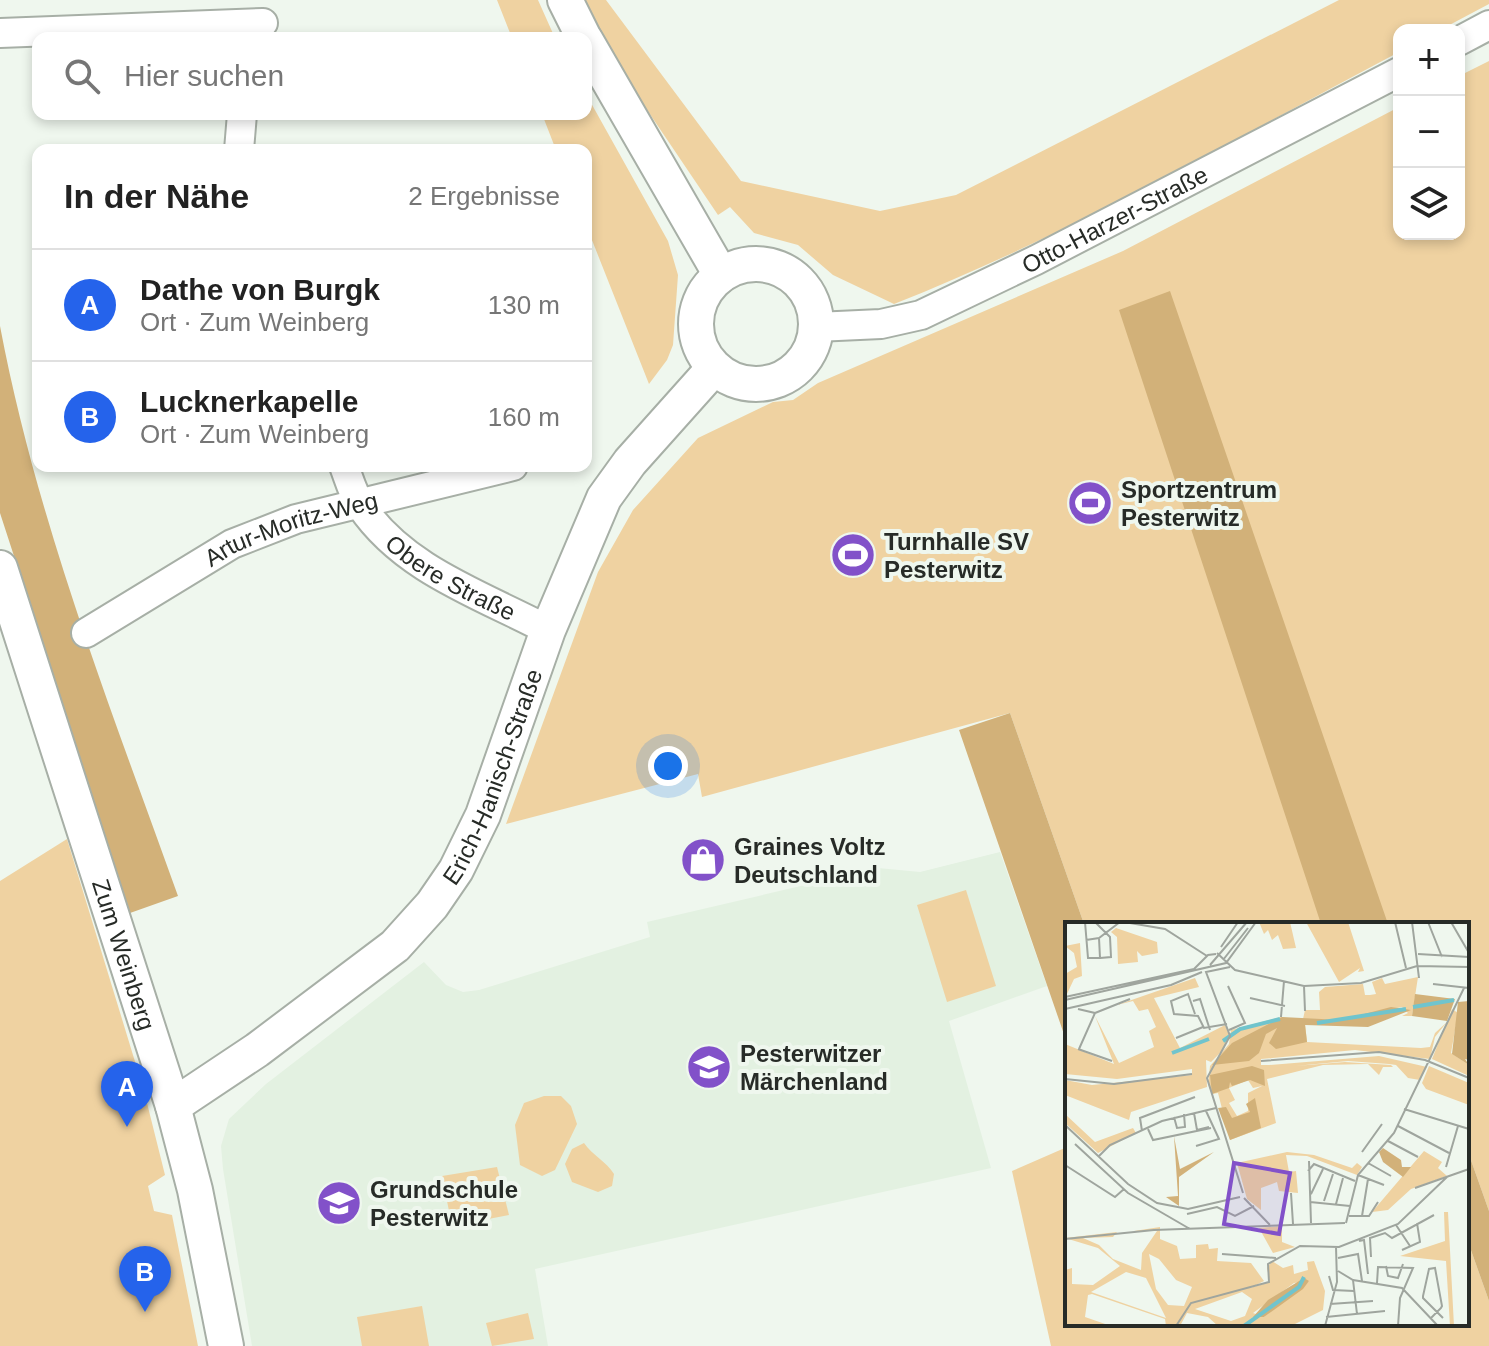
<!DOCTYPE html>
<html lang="de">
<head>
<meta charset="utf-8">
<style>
  :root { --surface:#fff; --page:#f2f2f2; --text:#222; --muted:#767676; --line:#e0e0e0; --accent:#2563eb }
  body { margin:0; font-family:Helvetica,sans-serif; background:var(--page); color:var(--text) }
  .controls { position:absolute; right:24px; top:24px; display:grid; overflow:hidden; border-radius:16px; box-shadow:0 4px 12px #0003 }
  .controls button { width:72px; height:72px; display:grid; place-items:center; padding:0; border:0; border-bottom:2px solid var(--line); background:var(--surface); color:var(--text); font:40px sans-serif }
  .you { position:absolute; left:668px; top:766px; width:28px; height:28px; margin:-20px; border:6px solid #fff; border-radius:50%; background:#1a73e8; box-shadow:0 0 0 12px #1a73e833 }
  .badge { display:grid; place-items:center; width:52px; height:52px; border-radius:50%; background:var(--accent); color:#fff; font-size:26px; font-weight:700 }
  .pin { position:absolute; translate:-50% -66px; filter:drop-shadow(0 2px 4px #0008) }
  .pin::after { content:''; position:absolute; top:42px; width:28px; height:24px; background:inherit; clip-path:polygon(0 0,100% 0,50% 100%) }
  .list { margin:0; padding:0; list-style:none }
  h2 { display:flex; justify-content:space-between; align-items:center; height:104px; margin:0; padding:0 32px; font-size:34px }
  h2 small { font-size:26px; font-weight:400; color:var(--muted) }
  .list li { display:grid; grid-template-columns:52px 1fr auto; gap:24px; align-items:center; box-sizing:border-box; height:112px; padding:0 32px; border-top:2px solid var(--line) }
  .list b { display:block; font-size:30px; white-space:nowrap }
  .list p { margin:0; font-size:26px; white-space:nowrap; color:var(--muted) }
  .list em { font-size:26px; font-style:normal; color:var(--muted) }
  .icon { flex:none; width:44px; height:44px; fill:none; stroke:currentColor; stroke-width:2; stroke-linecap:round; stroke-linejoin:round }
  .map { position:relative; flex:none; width:1489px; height:1346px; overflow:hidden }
  .search { position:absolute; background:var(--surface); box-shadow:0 4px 12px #0003; left:32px; top:32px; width:560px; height:88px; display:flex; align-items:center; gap:20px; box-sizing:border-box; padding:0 28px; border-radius:16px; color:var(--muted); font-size:30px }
  .panel { position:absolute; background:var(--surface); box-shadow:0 4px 12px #0003; left:32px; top:144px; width:560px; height:328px; border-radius:16px }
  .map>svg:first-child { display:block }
  .built { fill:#e3f1e1 }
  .green { fill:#efd2a1 }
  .forest { fill:#d2b179 }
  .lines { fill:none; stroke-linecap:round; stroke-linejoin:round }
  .minor-casing { stroke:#a7afa6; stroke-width:32 }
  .tertiary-casing { stroke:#a7afa6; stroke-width:38 }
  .minor { stroke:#fff; stroke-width:28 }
  .tertiary { stroke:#fff; stroke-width:34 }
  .labels { text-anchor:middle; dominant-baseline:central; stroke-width:8; stroke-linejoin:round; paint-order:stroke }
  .street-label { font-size:24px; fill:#272b27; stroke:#eff7ee }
  .poi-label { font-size:24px; font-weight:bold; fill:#272b27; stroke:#eff7ee; text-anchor:start }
  .inset-river { fill:none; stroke:#70c4cd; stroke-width:4 }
  .inset-road { fill:none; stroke:#9fa59e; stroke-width:2 }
  .view { fill:#8251c9; fill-opacity:0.15; stroke:#8251c9; stroke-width:4 }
  .inset-edge { fill:none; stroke:#272b27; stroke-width:4 }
</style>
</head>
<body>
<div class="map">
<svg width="1489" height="1346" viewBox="0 0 1489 1346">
  <rect width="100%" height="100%" fill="#eff7ee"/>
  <path class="built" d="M1000,852L1047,986L949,1021L991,1168L535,1269L548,1346H252L223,1169L221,1146L229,1119L266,1084L424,962L446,985L463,992L479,990L650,937L647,922L878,868L920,872Z"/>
  <path class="green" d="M497,0H538L555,38H512Z
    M585,0H606L741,181L880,211L956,195L1339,0H1489V4L1440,30H1399V52C1233,140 1069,235 894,304L833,275L798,245L754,233L730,207L718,215L614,61Z
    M1489,61V1211L1467,1149V924H1084L1010,713L702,797L698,774L506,824L598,572L633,510L698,438L773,402L793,400L818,383L1123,251L1399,107V234H1459V76Z
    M586,94L668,241L678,275L673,345L667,360L649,384L586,225V150H556L542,114H586Z
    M67,839L144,1091L165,1175L148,1186L154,1211L172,1215L198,1346H0V881Z
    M966,890L996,986L947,1002L917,905Z
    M544,1096H561L571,1106L577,1124L555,1170L542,1176L520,1165L515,1125L524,1103Z
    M584,1143C593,1156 606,1161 614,1174L612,1186L598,1192L572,1182L565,1164L572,1149Z
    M1067,1147V1324H1467V1239L1489,1301V1346H1051L1012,1171Z
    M497,1167L509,1215L452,1226L442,1176Z
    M422,1306L429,1346H362L357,1317Z
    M528,1313L534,1339L492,1346L486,1323Z"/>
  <path class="forest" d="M1170,291L1388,924H1321L1119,310Z
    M0,326C37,522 111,709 178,896L130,913L0,513Z
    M1010,713L1084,924H1067V1043L959,730Z
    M1467,1149L1489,1211V1301L1467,1239Z"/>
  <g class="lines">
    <g class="minor-casing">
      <g id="minor">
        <path d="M0,33L263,23"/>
        <path d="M1459,41L1489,25"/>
        <path d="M239,150L242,114"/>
        <path id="s1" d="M816,327L881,324L921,315L1036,260L1399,72"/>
        <path id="s2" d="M344,466C349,479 353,494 361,506C404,570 482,595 548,630"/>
        <path id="s3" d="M86,633L232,544L296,519L513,466"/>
      </g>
    </g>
    <g class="tertiary-casing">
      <g id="tertiary">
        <path d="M565,0L584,38"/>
        <path d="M586,41L721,275"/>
        <circle cx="756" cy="324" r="60"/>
        <path id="s4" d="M0,568L173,1106L195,1190L226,1346"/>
        <path id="s5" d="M173,1106L257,1050L395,946L432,905L456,870L483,815L548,630L604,498L630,462L714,368"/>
      </g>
    </g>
    <use href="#minor" class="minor"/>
    <use href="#tertiary" class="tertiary"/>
  </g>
  <defs>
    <g id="stadium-disc" transform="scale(2.3)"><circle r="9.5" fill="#8251c9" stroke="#eff7ee"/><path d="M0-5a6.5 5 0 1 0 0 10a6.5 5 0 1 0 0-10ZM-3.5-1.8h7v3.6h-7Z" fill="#fff"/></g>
    <g id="shop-disc" transform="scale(2.3)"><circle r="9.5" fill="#8251c9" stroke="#eff7ee"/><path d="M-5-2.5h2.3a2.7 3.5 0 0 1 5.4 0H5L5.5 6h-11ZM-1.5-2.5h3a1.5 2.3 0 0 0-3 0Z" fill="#fff"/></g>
    <g id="school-disc" transform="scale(2.3)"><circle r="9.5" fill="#8251c9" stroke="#eff7ee"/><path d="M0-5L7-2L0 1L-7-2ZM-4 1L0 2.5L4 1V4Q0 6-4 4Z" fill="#fff"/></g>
  </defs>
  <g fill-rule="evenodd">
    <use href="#stadium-disc" x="1090" y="503"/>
    <use href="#stadium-disc" x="853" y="555"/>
    <use href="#shop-disc" x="703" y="860"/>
    <use href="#school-disc" x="709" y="1067"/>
    <use href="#school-disc" x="339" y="1203"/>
  </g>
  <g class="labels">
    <g class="street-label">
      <text stroke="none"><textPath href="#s1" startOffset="322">Otto-Harzer-Straße</textPath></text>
      <text stroke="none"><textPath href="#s3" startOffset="232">Artur-Moritz-Weg</textPath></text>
      <text stroke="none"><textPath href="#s2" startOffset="160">Obere Straße</textPath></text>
      <text stroke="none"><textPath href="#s5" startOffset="472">Erich-Hanisch-Straße</textPath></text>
      <text stroke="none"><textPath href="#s4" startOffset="406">Zum Weinberg</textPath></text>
    </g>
    <g class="poi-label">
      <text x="1121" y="489">Sportzentrum<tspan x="1121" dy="28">Pesterwitz</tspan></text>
      <text x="884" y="541">Turnhalle SV<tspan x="884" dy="28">Pesterwitz</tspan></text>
      <text x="734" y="846">Graines Voltz<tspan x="734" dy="28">Deutschland</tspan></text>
      <text x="740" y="1053">Pesterwitzer<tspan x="740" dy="28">Märchenland</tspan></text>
      <text x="370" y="1189">Grundschule<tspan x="370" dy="28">Pesterwitz</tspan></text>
    </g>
  </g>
  <g transform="translate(1065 922)">
    <rect width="404" height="404" fill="#eff7ee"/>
    <path d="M194,0H225L231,26L218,27L213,13L207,18L203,8L199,12ZM241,0H283L299,49L293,50L295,46L274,60ZM51,6L92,20L93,31L77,34L72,29L73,40L53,42L52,15L46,10ZM15,21L17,54L9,57L1,74L0,52L12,45L9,31L0,24ZM353,55L347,94H337L343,91L337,85L277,98L238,97L240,88H255L254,70L260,65L298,62L300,73H305L311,72L307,60L317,56L320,62ZM130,56L134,65L89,76L115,126L160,103L164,113L159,127L146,140L141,138L142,165L66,190L64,198L0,173V158L27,163L127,153V147L52,157L0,152V122L49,142L30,94L54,141L89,125L84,109L91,105L83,87L74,89L68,79L52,83ZM387,87L393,91L386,131L404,143V154L367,137ZM216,95L240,101L242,120L356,126L365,125L370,111L382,100L370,115L365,137L290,128L196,137V143H204L314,134L362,145L355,158L343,156L331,143L324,142L283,139L230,144L280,140L326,143L328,145H318L314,153L303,142L258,143L202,157L211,201L165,218L153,171L147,172L143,162L145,144L164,122L166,108ZM183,158L188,166L197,164L183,171V189L172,194L164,181L170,178L164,166ZM364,144L404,161V183L361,167L357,161ZM0,192L30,220L68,206L71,211L33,231L0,201ZM359,229L377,240L373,246L382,254L346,267L323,288L307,290ZM222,230L249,233L287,246L292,241L297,245L292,253L242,234L221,233L224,250L231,249L233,271L214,269L212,260L196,266V288L182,277L172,241ZM379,290H383L389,404H385L381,339L335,334L380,319ZM217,304V320L230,325L208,331L194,306ZM95,305V317L112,324L115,337L131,336V323L143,322L144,327L153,326L152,339L186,341L199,359L185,366L205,360L202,346L207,339L218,346L228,343L229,352L243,348L242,340L249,339L260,369L258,388L226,404H153L143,395L122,391L115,404H101L100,397L27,372L23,373L20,395L46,404H0V348L7,346V362L28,363L55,344L33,326L0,316L52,310L48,315L18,316L34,323L48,337L76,348L77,331L92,309H69ZM84,332L94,337L111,358L127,365L119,384L103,383L91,367ZM61,350L81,356L101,396L26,370ZM244,359L199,395L188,391L229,361ZM177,370L187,377L180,394L166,399L130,387Z" fill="#efd2a1" fill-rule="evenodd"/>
    <path d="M350,72L390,77L382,99L347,94ZM404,79V138L400,137L404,143L387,132L393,80ZM326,85L346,88L303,105L240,103L242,120L211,127L204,121L212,106L201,112L194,131L184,139L147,143L167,121L217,95L276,98ZM187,144L199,148L200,164L185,158L167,164L165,160L164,166L147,172L145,153ZM190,176L196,206L165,218L153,186L161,185L167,196L185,190L181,182ZM109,214L115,247L149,230L114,255V284L101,275L113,274ZM318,226L336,238L337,245H346L338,255L318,240L314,230ZM239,356L244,359L238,367L199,395H188L203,378Z" fill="#d2b179"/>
    <path class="inset-river" d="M348,85L389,78M252,101L341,87M158,119L175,107L215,97M107,131L144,117M179,404L234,365L239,355"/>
    <path class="inset-road" d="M20,0L23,36H35L34,16M30,0L45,15L46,35L35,36M59,0L100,7L142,34M330,0L341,46M347,0L354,56M363,0L377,35M386,0L404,31M21,18L34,16L55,0M156,25L173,0M152,31L170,48L239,64L296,61L352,44L404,45M353,32L404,35M158,38L183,6M145,43L182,0M165,45L141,50L165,114L142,156L178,271M368,62L404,66M163,64L180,101L164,108M239,64L240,89M0,75L129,47L143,33L151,32M185,76L220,84M0,78L161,41L191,0M128,79L135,77L145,108M0,87L106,63L137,50M13,87L30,91L14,127M30,91L65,77M130,92L123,72L106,79L109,92L133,94L139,106L162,102M216,95L219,59M111,116L138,105M13,127L47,139M196,139L314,130L360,138L404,156M0,157L49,162L127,152M339,187L404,207M129,191L132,208L144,205M109,195L112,206L120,205L119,192M0,203L63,262L92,281L123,287L175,275M333,204L384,231M83,207L88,218L146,206M77,209L75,196L130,175M323,219L353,235M10,222L63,271L125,307M131,224L154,217L141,189M297,230L317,202M34,234L45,223L97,199L151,186M244,239L246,301M303,241L326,254M0,243L50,275L59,267M381,245L393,204M243,249L249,242L290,259M293,253L319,263M350,266L404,247M226,271L228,302M246,272L258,247M179,276L205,303M259,279L268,252M245,280L285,284M271,282L278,256M122,292L152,285L170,294L189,284M284,294H304L313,280M297,294L303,257M281,301L293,253L329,211L399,66M331,303L345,324M0,317L89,308L280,301M294,319L299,318L303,352M337,328L355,320L352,301M157,332L211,336M306,335L305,316L320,311L327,316L369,293M273,336L293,332L297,359M321,344L323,354L333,356L338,342M273,349L288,358L337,366L373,404M264,354L268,368L289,369M288,358L292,392M312,361L313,345L348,346L335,376L333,404M265,382L308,379M261,395L320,389M365,397L376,386L377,384L370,346L364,347L358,374V376L378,396M111,404L126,381L204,360L203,342L235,324L274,325L333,302L382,255M260,404L272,360L271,325"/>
    <path class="view" d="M169,241L225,251L214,312L159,302Z"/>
    <rect width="404" height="404" class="inset-edge"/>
  </g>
</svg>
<div class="controls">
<button>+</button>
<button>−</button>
<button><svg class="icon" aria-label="layers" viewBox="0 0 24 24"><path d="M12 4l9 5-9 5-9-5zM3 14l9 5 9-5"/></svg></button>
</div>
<div class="you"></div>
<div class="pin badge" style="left:127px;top:1127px">A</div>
<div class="pin badge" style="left:145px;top:1312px">B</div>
<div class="search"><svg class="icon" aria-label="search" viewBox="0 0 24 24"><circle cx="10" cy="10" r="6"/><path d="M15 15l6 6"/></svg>Hier suchen</div>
<section class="panel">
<h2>In der Nähe<small>2 Ergebnisse</small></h2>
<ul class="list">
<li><span class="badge">A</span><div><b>Dathe von Burgk</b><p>Ort · Zum Weinberg</p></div><em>130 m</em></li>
<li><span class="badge">B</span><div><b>Lucknerkapelle</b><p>Ort · Zum Weinberg</p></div><em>160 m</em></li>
</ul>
</section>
</div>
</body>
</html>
